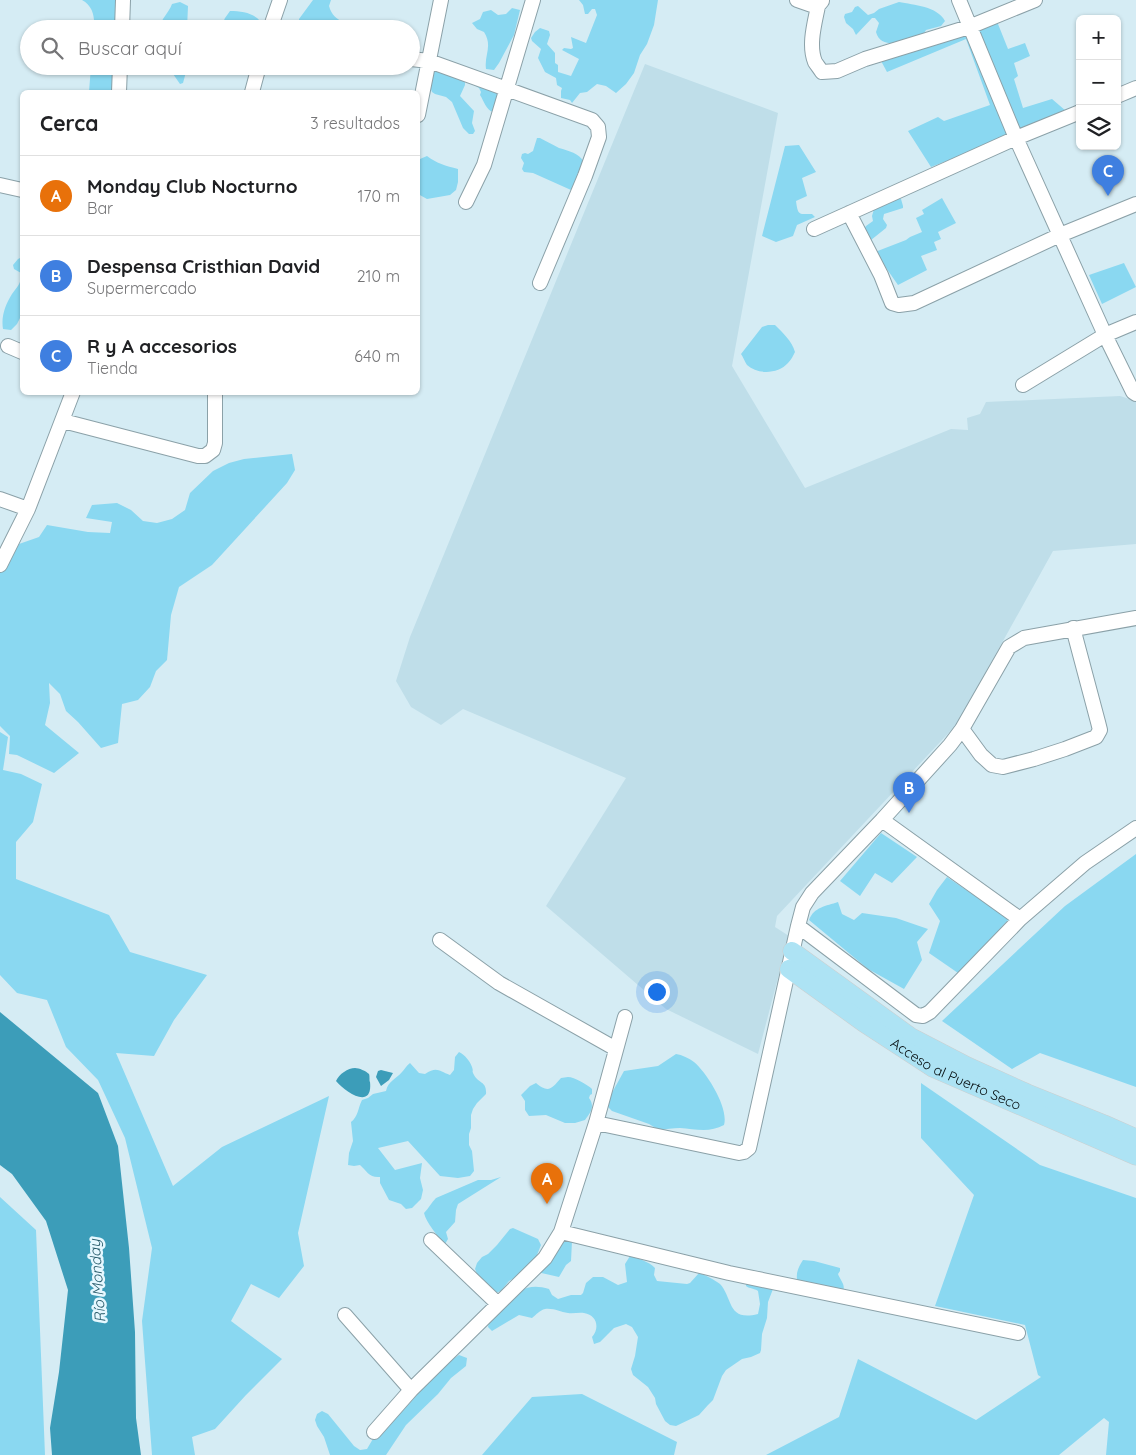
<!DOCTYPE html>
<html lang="es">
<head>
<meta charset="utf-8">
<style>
  :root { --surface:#fff; --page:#f2f2f2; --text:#202124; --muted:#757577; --line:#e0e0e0; --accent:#2f7083 }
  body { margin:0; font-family:Quicksand,sans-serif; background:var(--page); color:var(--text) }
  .controls { position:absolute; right:15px; top:15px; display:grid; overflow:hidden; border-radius:8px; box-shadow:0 1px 4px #0004 }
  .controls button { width:45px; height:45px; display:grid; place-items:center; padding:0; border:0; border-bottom:1px solid var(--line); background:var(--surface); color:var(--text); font:25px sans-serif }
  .you { position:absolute; left:656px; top:991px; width:18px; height:18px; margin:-12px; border:4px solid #fff; border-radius:50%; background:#1a73e8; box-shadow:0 0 0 8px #1a73e833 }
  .badge { display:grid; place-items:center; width:32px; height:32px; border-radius:50%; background:var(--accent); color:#fff; font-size:16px; font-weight:700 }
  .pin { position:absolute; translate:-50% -41px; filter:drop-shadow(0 1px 2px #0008) }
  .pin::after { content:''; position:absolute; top:26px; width:18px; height:15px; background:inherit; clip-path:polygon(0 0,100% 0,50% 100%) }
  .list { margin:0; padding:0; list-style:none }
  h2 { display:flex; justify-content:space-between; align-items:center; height:65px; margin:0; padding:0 20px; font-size:21px }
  h2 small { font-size:16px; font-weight:400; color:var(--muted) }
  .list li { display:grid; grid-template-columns:32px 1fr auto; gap:15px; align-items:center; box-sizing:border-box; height:80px; padding:0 20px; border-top:1px solid var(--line) }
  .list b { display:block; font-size:19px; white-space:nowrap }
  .list p { margin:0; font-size:16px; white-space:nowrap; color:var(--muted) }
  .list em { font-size:16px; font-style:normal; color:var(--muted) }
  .icon { flex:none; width:28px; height:28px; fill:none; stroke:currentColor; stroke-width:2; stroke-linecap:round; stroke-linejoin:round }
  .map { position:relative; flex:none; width:1136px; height:1455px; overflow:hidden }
  .search { position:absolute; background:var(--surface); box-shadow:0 1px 4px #0004; left:20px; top:20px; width:400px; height:55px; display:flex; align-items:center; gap:12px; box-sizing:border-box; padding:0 18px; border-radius:28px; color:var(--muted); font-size:19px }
  .panel { position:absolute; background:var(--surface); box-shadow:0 1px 4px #0004; left:20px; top:90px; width:400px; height:305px; border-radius:8px }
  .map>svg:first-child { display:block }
  .built { fill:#bfdee9 }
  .green { fill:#8ad8f1 }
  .water { fill:#3c9db9 }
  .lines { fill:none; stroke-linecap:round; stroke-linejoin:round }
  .minor-casing { stroke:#8ba1a8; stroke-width:16 }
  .major-casing { stroke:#cdcfcf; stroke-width:19 }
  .minor { stroke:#fff; stroke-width:14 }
  .major { stroke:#ade3f4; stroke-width:18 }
  .labels { text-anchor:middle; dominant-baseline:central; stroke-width:5; stroke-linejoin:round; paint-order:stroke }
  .street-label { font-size:14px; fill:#050d0f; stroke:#e6f8ff }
  .water-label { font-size:15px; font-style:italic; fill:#265a6a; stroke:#e6f8ff }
</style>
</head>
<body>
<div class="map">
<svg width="1136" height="1455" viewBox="0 0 1136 1455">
  <rect width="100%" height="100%" fill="#d5ecf4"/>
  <path class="built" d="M645,64L778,113L732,366L805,488L951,429L968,430L967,418L980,414L986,402L1120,396L1136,401V544L1053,551L957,724L777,916L775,927L789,936L758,1054L666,1009L546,906L626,778L463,709L441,725L411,707L396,681L410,637Z"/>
  <path class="green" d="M82,0H116V29H94C95,17 93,6 82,0Z
    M313,0H331L329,6C334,24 351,24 367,29H300L299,27V19Z
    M579,0H658L654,25L647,44L640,55L634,73L626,84L616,93L606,86L597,84L587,92L580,93L572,103L570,100L561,98V91L562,88L557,85L556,78L545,72L538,58L541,49L532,41L531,38L535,32L540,28L549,31L550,35L547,44L555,53V63L558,65V72L571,76L579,59L562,50L564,48L571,49L573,48L571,37L586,43L597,15L595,9H592L588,14H585L583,5Z
    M180,2L188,6L187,29H160C160,19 169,13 172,4Z
    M899,2C914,5 937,6 945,21L941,26L926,30L921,38C907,41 881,51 876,32L879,23L875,18H872L856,35L853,29L846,23L844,17L845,14L852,12L855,7L858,6L868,15L874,13L879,9Z
    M512,8L520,10L514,35L499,63L494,70L486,69C484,55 493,46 484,32L477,29L472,23L480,19L483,12L491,10L498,15L506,14Z
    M230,11C245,11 259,14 265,29H220L225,18Z
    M996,19L1008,49L1025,43L1030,56L1014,63L1018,76L1014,79L1023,108L1052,99L1066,111L1014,132L970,29Z
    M964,30L1008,137L931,167L908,131L938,117L944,121L990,105L966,39L887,72L880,59Z
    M91,66H116L117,92H89Z
    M170,66H191L186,72L183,83L180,84L171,71Z
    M436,71H445L465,78V85L460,96L474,111L472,123L475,131L473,134H469L463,128L452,102L446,97L435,94L432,92L429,84L432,73Z
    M473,81L501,90L497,106L493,112C486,110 484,101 480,95L481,92L479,88L472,84Z
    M537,138H540C546,141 553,145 559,148C569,151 579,153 584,162L583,165L571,190L533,173L524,172L522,169L524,163L521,158L522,154L525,153L528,154L533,151Z
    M799,145L816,172L802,178L807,196L796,201C798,216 799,214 812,214L815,217L797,225L793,236L776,242L762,236L785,146Z
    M427,156C436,163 446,166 458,169V182L456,190L450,195L427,199L418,194V166L420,159Z
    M899,198L901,199L903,206V208L884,214L883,219L887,225L886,228L871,240L868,239L863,231L866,226L873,221L872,216L874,209Z
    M942,198L956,223L938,232L941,239L934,242L937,250L921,256L927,270L898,285L875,252L906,240L910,237L922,232L916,218L924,214L922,210Z
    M22,257V314L17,324L11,330L3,329C1,317 5,305 12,294C17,287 22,283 21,273L14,269L13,265L18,259Z
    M1124,263L1136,287L1102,304L1089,275Z
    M768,325H775C783,333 792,341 795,352C793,356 791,360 788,363C778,374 758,375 747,365C745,362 743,357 741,354L762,327Z
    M292,454L295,470L287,483L212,565L179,587L171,615L167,660L156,671L150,687L138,700L122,704L118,743L101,748L78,722L66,711L60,694L49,683L50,703L45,725L79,753L54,773L17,755L9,754L10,736L0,726V569L12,556L19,544L39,537L47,525L88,532L110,533L112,522L86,518L92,505L117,503L131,510L143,521L157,523L172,519L185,510L190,493L213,471L229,463L244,459Z
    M0,732L8,737L3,770L21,774L42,784L33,822L16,842V879L109,915L130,952L207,975L174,1020L154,1056L116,1053L173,1186L222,1147L329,1096L298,1233L304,1266L279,1298L251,1284L231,1321L282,1359L246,1395L215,1429L192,1437L195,1455H152L142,1321L152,1248L125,1138L98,1080L66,1047L47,1000L17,993L0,975Z
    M881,833L917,857L892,883L875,873L860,896L840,881Z
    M1136,854V1087L1040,1053L1012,1069L942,1021L1065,906Z
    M947,877L1009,919L958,973L929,953L940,921L929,904L937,890Z
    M838,902L842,914L854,920L862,913L896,918L928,929L917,942L922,960L904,989L868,969L809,920C814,907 826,906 838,902Z
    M459,1052C465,1055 470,1061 472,1067C474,1073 471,1069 474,1075C479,1084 487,1081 486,1094L477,1103L473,1109L471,1115V1128L469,1134V1145L472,1151L474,1171L470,1176L458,1178L440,1176L408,1141L378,1148L395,1170L422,1163L420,1178L423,1190L421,1199L412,1208L406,1209L401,1204L389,1200L380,1183V1177C369,1178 367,1171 360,1165L354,1166L348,1165L349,1153L353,1141L351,1122C358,1117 358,1108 362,1100L368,1098L373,1094L386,1091C388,1081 396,1079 402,1072C405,1069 406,1066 410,1063L419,1073L425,1074C437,1066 439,1071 450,1075L454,1070L455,1057Z
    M676,1054C682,1055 689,1058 694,1062C707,1073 729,1108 724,1125C710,1133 695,1129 680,1128C673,1128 666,1129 659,1130L649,1124L612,1111L607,1106L608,1100L624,1071L658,1066Z
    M568,1077C574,1077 588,1085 592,1089V1094L590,1095L589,1098C595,1106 591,1112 585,1120L575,1123H565L546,1115L529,1116L525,1110V1101L521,1095L530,1086L536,1083C549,1094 552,1088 561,1078Z
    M921,1083L1040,1165L1136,1198V1455H1106L1109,1422L1104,1418L1059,1455H766L839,1417L858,1359L976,1420L1041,1377L1038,1375L1025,1325L935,1306L974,1195L921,1138Z
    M501,1177L458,1204L456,1210L455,1222L446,1232L448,1239L445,1244C438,1237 426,1222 424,1213C429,1208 431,1203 436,1198L478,1180H491Z
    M0,1197L36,1230L45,1455H0Z
    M513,1228L538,1239L541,1245L535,1260L520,1275L509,1281L501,1291L495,1293L480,1281L475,1269L477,1263L482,1257L488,1254L497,1245L510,1229Z
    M561,1239L572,1241L571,1261L566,1265L559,1277L537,1272Z
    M630,1256C639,1259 648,1261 655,1268L654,1275L657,1281L687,1284L690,1283L699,1273C705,1275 715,1280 720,1284C733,1298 727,1322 758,1314L760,1304L758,1291C754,1288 750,1289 746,1286V1283L770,1287L773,1289L768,1302L767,1318L762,1334L761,1350L760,1353L751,1357L742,1359L726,1370L722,1376L713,1400L708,1405L699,1415L676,1426L670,1425L665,1421L656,1404L655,1398L648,1387L633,1375L631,1369L635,1356L638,1337L632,1327L626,1324L614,1328L600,1342L594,1344L592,1337C600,1328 597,1315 584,1313C579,1312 573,1314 568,1313C560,1312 554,1308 545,1309C540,1310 536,1315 532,1318L519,1315L492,1331L488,1327L489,1321C508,1301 519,1280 549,1289L552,1295L558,1299L571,1295H581L583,1293L586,1283L593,1277H603L618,1285L627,1282L625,1264Z
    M803,1260L814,1261L840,1268V1271L838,1274C840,1280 847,1286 842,1292L799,1281L797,1279C796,1272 799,1266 803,1260Z
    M459,1355L467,1358L466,1366L451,1378L438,1394L406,1425L386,1455H330L324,1437L317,1426L315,1420L317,1414L322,1411L328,1414L354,1446L360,1450L367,1449L374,1437L380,1435L385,1431L425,1386C438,1377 446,1362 459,1355Z
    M582,1394L677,1442L674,1455H482L532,1397Z"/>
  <path class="water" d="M0,1012L98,1093L118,1146L129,1248L135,1332L136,1418L141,1455H52L50,1428L59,1372L68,1290L46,1221L12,1174L0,1165Z
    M355,1068C359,1068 366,1071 369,1074C370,1076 369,1081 370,1082C373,1110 346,1093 336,1081C339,1074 348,1068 355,1068Z
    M381,1070L393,1073L389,1080L381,1086L376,1077L378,1071Z"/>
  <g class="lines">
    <g class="minor-casing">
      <path id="minor" d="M797,0L817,7L822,1
        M959,0L1016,138L1105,335L1133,392L1136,394
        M818,6C815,22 808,45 815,62C817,65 820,69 822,72L837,71L865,59L969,27L1035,0
        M122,29L123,0
        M270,29L280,0
        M411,59L429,61L592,120L598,127L599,137L585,176L540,283
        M119,92L120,66
        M252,92L259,66
        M1117,96L1136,88
        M418,115L441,0
        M0,185L22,190
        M466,202L484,165L533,0
        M849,213L881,275L892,303L899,305L914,303L1060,235L1136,204
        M814,229L1016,138L1080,112
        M8,346L22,352
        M1023,385L1105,335L1136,322
        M63,421L198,456H205L213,450L215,443V392
        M0,499L28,509
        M0,565L28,509L73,392
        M962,729L981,755L992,765L1003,767L1034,759L1065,749L1096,737L1100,730L1098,722L1073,628
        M882,820L1020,919
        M798,926L916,1015L923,1016L930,1012L1020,919L1085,863L1136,828
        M440,940L499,983L616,1049
        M596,1123L739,1153L744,1152L749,1148L798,926L803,907L812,893L882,820L950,745L962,729L1009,647L1024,638L1136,618
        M561,1232L729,1273L1018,1333
        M431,1240L498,1304
        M345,1315L411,1390
        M374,1432L411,1390L545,1258L561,1232L596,1123L625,1017"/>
    </g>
    <g class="major-casing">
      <g id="major">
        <path d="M792,951L911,1037L967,1066L1027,1093L1104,1124L1136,1138"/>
        <path id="s1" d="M789,969L864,1023L933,1068L1136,1156"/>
      </g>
    </g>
    <use href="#minor" class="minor"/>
    <use href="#major" class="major"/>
  </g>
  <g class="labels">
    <g class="street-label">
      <text stroke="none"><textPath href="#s1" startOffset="198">Acceso al Puerto Seco</textPath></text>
    </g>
    <g class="water-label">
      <text transform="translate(97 1281) rotate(-94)">Río Monday</text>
    </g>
  </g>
</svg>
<div class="controls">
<button>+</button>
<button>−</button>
<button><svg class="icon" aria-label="layers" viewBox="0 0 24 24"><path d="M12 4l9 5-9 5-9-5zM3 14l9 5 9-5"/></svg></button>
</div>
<div class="you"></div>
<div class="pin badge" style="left:547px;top:1204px;background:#e8710a">A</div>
<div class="pin badge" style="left:909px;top:813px;background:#3f7fe0">B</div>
<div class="pin badge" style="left:1108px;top:196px;background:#3f7fe0">C</div>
<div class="search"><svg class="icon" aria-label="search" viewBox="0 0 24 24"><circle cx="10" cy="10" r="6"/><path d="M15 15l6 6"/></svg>Buscar aquí</div>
<section class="panel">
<h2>Cerca<small>3 resultados</small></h2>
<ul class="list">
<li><span class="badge" style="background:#e8710a">A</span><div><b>Monday Club Nocturno</b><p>Bar</p></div><em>170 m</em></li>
<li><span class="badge" style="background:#3f7fe0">B</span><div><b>Despensa Cristhian David</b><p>Supermercado</p></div><em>210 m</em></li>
<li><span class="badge" style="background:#3f7fe0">C</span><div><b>R y A accesorios</b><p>Tienda</p></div><em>640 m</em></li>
</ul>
</section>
</div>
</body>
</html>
